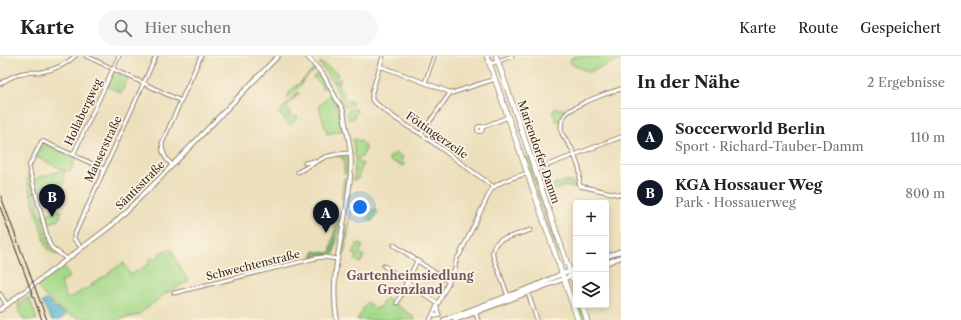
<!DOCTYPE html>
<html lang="de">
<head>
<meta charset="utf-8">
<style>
  :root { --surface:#fff; --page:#f6f6f6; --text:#202124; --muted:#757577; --line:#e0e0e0; --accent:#111827 }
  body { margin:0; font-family:"Libre Caslon Text",serif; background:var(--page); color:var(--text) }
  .controls { position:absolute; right:12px; bottom:12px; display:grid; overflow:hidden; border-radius:4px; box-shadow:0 2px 6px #0003 }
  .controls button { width:36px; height:36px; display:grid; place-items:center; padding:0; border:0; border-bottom:1px solid var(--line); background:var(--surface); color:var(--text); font:20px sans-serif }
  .you { position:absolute; left:360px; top:151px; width:14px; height:14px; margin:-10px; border:3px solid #fff; border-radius:50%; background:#1a73e8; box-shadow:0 0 0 6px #1a73e833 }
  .badge { display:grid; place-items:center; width:26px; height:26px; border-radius:50%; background:var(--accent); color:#fff; font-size:13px; font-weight:700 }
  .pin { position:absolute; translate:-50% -33px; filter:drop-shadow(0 1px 2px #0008) }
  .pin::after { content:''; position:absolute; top:21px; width:14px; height:12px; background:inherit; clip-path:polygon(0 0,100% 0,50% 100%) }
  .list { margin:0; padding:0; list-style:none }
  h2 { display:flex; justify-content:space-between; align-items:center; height:52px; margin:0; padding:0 16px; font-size:17px }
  h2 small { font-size:13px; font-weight:400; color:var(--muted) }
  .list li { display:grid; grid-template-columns:26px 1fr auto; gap:12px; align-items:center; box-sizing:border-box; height:56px; padding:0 16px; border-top:1px solid var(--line) }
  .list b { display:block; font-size:15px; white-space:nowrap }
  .list p { margin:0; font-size:13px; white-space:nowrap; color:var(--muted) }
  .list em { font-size:13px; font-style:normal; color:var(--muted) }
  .icon { flex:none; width:22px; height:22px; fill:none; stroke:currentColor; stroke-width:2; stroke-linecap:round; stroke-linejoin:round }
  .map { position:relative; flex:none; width:621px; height:264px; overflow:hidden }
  header { display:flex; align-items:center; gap:24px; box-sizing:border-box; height:56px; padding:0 20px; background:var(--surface); border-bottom:1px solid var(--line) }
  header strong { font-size:19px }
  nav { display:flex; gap:22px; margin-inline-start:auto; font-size:14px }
  .search { width:280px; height:36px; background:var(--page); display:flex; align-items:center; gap:10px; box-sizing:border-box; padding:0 14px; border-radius:22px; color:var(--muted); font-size:15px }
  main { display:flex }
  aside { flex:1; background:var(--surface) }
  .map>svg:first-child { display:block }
  .green { fill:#a4d989; stroke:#708254; fill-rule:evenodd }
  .forest { fill:#83b975; stroke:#5f724a }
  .water { fill:#54b6d2; stroke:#487078 }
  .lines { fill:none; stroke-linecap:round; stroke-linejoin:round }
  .minor-casing { stroke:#94846d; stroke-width:5 }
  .tertiary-casing { stroke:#94846d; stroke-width:5.5 }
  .secondary-casing { stroke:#94846d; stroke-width:6 }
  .primary-casing { stroke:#94846d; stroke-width:6 }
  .minor { stroke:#fff; stroke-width:3 }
  .tertiary { stroke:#fff; stroke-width:3.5 }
  .secondary { stroke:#fff; stroke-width:4 }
  .primary { stroke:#fff; stroke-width:4.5 }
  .tram { stroke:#3b2a1e; stroke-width:1 }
  .rail { stroke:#3b2a1e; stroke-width:1 }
  .labels { text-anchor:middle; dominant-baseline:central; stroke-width:3.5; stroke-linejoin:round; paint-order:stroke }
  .street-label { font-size:11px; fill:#3b2a1e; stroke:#fcf5e5 }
  .neighbourhood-label { font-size:12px; font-weight:bold; fill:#71555f; stroke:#fcf5e5 }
</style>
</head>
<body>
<header>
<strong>Karte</strong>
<div class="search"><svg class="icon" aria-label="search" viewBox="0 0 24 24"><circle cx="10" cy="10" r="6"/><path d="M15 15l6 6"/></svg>Hier suchen</div>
<nav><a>Karte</a><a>Route</a><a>Gespeichert</a></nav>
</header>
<main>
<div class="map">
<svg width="621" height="264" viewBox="0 0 621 264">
  <rect width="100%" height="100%" fill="#fcf5e5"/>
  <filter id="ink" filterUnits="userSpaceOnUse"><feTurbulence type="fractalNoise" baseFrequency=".025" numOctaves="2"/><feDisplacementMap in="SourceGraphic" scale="8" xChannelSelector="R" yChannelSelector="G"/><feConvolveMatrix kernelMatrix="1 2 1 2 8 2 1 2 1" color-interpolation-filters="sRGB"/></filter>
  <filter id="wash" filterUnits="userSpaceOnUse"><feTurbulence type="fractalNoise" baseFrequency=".012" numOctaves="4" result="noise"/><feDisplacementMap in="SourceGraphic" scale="16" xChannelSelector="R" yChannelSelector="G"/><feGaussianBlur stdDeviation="0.9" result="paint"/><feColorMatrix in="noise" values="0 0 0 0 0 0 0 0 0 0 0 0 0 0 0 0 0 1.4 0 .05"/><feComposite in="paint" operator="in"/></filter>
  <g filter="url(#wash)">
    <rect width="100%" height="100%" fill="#ecdfbc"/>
    <path class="green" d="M574,0H621V3L589,16L569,7L572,1L574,2Z
      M320,6L338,18L334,28L319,7Z
      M314,13L315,15L313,17H311L301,27L302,28L288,42V38L297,28L298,29Z
      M116,16L128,22L121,37L107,30L114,17Z
      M318,18L326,31L324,33L321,32L322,30L313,21Z
      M339,23H341L338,29L340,31L345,42L348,45L351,44L353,48L345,52L334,29Z
      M298,36L299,37L286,51L291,56L289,58L294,62L297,60L298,62L290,69L278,57Z
      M330,38L338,54L343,74L327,78L319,50Z
      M355,52L357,55L353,63L349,64L347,57L348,54Z
      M555,53H565V55L562,59L559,65L556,66L553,56Z
      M353,83H354L361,85L366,93L362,101L360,100V102L355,101Z
      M42,88H44L76,102L70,116L65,114L63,130L37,137L33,123L64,114L36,101Z
      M395,97L403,101L401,104L404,108L403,110L389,104L391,99L394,100Z
      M336,100H347V118H344V103H342V101Z
      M529,101L539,130L534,131L524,103Z
      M355,103L359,104L358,106L363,108L358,122H359L354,125Z
      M29,118L49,187L53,195L58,198L56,199L48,193L46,190L31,139L27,124Z
      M344,122H346L344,143H341Z
      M565,125L576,128L575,132L565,130L547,137L545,132Z
      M541,133L562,195L558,198L536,136L537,134ZM540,135L559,191L558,192L561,193V196H558L538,136Z
      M351,152L353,153L354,155H352L344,199H342Z
      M373,153L378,156L372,166L368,163Z
      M62,154L59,164L46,168L43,159Z
      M358,187L363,190L359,197L364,200L360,207L355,204L357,200L353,198Z
      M171,193L179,210L189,225L166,237L138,259L117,264H94L93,263C65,262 55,251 37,231L63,210L68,217V222L65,225H60L67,243L93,229L92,227L108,219L109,216L124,207L130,219L149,208L150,202L158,204L160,196Z
      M29,241L37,264H23L18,249Z
      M576,241V249H580L586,264H580L573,242Z
      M386,242L414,261L416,264H357L367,246L375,253L380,251Z"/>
    <path class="forest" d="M337,161L341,162L334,198L332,200L322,199L312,201L314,195L330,197Z"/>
    <path class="water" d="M45,244L48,245L53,250L66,259L60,264H52L42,247V246Z"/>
  </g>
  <g filter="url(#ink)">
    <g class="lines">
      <g class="minor-casing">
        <path id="minor" d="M86,0L181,45
          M383,0L372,36V44C387,57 404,69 421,78L494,131
          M490,8L512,0
          M380,10L452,37L495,23
          M425,27L434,0
          M0,28C7,23 15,19 23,17C29,16 35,16 41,16C53,14 66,9 75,0
          M621,33L605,38L585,46L569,55L565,59L562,64L561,71L562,78L572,93L579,112L580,118L579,127L580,130L621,139
          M477.5 73a2.5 2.5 0 1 1 5 0a2.5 2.5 0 1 1-5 0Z
          M483,71L508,61
          M421,78L450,37
          M73,99L119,0
          M305,107L314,105
          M172,109C165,102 162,97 162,87L201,0
          M535,114L621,81
          M298,116L325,101L338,98L350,97
          M394,189L449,226
          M82,192L74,183V180L156,0
          M67,203L52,192L49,187L30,116L29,110L42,85L104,113
          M384,210L438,248
          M174,237L316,202L324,201L337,203
          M528,237L537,264
          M0,238L7,249
          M508,240L493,200C492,193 494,188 500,184L531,174
          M397,247L417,205
          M475,256L478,264
          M434,258L436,260L439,259L437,252
          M430,264L455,213C455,207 456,202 460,198L491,134C500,124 516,121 528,117"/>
      </g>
      <g class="tertiary-casing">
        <path id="tertiary" d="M307,0L324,20L338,46C344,52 344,59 345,66C348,79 351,92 351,106C351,159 327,211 337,264
          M0,254L112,169L159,123L278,0"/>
      </g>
      <g class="secondary-casing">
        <path id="secondary" d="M606,201L621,195
          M606,207L621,201
          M444,264L535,230L557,220L576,213
          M455,264L576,218"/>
      </g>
      <g class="primary-casing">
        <path id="primary" d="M487,0L578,264
          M496,0L576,233
          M582,249L587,264"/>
      </g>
      <use href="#minor" class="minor"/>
      <use href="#tertiary" class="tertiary"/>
      <use href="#secondary" class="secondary"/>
      <use href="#primary" class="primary"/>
      <path class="tram" d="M0,151L42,264"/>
      <path class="rail" d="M0,138L47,264"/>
    </g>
  </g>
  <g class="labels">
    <g class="street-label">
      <text transform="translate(83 56) rotate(-65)">Hollabergweg</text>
      <text transform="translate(437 79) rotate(35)">Föttingerzeile</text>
      <text transform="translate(103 93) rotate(-65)">Mauserstraße</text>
      <text transform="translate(539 96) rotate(71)">Mariendorfer Damm</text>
      <text transform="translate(140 129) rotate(-45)">Säntisstraße</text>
      <text transform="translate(253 209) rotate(-14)">Schwechtenstraße</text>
    </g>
    <g class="neighbourhood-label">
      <text x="410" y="219">Gartenheimsiedlung<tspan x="410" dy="14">Grenzland</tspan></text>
    </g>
  </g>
</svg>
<div class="controls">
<button>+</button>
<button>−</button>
<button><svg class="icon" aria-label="layers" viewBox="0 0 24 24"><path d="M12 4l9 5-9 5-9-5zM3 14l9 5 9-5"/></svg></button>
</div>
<div class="you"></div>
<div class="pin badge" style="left:326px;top:177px">A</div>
<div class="pin badge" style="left:52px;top:161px">B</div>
</div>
<aside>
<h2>In der Nähe<small>2 Ergebnisse</small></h2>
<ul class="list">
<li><span class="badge">A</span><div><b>Soccerworld Berlin</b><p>Sport · Richard-Tauber-Damm</p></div><em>110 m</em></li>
<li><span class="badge">B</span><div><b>KGA Hossauer Weg</b><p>Park · Hossauerweg</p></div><em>800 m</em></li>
</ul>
</aside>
</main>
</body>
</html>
